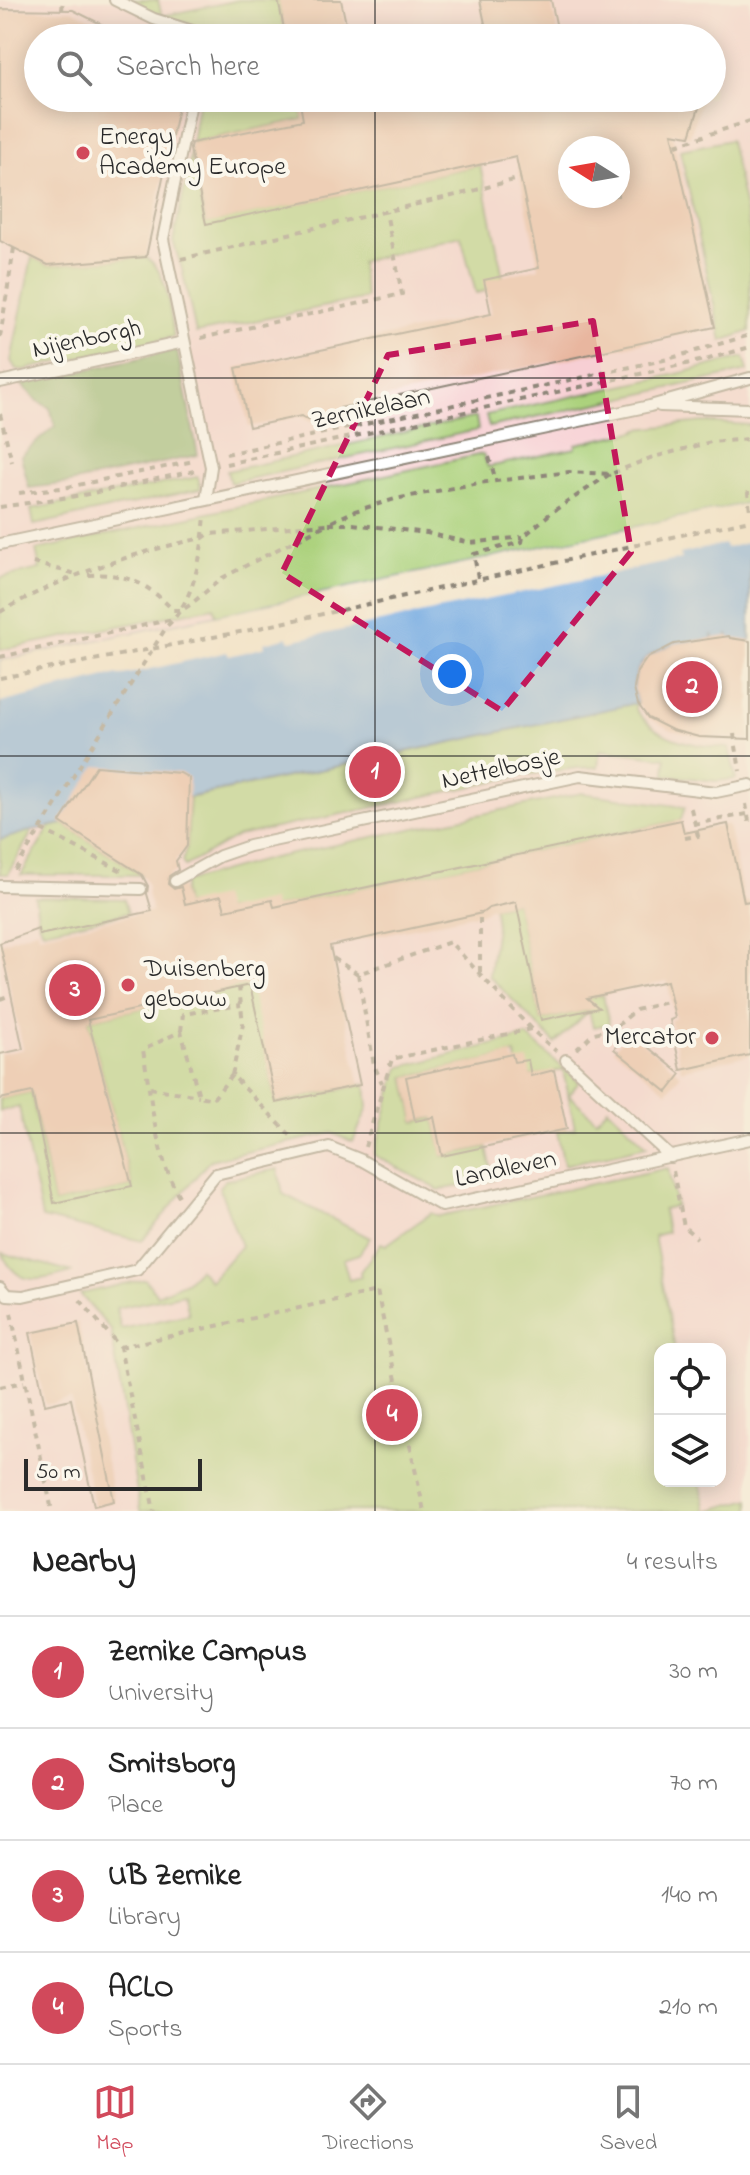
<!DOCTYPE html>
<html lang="en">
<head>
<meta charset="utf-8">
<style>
  :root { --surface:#fff; --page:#f2f2f2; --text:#222; --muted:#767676; --line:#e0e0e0; --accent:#d1495b }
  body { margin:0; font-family:"Indie Flower",sans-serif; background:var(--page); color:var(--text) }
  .controls { position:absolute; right:24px; bottom:24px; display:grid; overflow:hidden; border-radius:16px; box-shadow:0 4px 20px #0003 }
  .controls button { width:72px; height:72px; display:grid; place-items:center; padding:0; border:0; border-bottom:2px solid var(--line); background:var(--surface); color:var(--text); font:40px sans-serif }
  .compass { position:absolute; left:558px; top:136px; width:72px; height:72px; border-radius:50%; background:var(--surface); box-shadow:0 4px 20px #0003; rotate:281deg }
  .scale { position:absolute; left:24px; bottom:20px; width:178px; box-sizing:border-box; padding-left:8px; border:4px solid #2b2b2b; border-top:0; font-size:22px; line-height:28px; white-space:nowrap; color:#2b2b2b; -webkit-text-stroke:6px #fbf7ec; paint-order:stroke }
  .you { position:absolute; left:452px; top:674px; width:28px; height:28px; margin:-20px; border:6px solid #fff; border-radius:50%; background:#1a73e8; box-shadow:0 0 0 12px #1a73e833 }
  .badge { display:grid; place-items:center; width:52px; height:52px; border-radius:50%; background:var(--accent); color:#fff; font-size:26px; font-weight:700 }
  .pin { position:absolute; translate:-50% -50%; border:4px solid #fff; box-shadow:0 2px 8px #0006 }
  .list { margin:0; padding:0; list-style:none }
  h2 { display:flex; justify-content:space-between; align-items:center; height:104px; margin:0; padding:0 32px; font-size:34px }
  h2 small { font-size:26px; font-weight:400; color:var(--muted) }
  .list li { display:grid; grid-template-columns:52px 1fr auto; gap:24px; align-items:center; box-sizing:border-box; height:112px; padding:0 32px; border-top:2px solid var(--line) }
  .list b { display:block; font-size:30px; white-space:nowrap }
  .list p { margin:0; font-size:26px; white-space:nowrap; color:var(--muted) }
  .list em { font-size:26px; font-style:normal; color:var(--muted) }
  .icon { flex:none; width:44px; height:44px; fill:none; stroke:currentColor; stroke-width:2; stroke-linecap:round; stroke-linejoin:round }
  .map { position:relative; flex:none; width:750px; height:1511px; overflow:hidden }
  .search { position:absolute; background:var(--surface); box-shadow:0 4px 20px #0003; left:24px; right:24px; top:24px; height:88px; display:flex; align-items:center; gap:20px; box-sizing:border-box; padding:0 28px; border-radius:44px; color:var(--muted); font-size:30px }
  .sheet { height:552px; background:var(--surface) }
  nav { display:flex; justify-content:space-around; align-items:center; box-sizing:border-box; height:112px; border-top:2px solid var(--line); background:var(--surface); font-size:22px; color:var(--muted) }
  nav a { display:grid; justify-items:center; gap:4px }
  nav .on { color:var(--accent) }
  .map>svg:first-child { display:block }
  .built { fill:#f7cfd4; fill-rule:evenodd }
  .green { fill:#abd17b; stroke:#6b7e53; stroke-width:2; fill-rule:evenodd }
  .forest { fill:#88b36b; stroke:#5a6f4b; stroke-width:2 }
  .water { fill:#74aae2; stroke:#506a86; stroke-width:2 }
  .pier { fill:#f3e3c8 }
  .building { fill:#e8b69f; fill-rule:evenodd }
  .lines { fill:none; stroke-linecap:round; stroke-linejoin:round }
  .service-casing { stroke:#8f877a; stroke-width:14 }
  .path { stroke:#8f877a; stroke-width:4; stroke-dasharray:6 6; stroke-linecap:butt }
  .service { stroke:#fff; stroke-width:10 }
  .marked { fill:none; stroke:#c2185b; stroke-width:6; stroke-dasharray:16 10; stroke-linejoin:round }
  .grid { fill:none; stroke:#2b2b2b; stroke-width:2; stroke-opacity:0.55 }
  .poi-dot { fill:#d1495b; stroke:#fbf7ec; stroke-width:3 }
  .labels { text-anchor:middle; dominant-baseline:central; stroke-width:8; stroke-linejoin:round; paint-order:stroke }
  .poi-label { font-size:26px; fill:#2b2b2b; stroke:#fbf7ec; text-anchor:start }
  .street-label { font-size:26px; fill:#2b2b2b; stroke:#fbf7ec }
</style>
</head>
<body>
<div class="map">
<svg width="750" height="1511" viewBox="0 0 750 1511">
  <rect width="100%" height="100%" fill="#fbf7ec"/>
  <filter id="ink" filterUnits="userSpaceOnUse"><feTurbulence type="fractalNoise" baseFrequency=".0125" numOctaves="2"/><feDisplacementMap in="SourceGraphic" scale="16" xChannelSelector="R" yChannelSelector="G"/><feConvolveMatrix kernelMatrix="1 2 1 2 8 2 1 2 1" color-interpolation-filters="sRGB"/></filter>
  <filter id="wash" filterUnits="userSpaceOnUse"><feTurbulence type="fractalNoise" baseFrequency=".006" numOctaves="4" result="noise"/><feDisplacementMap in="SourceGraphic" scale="32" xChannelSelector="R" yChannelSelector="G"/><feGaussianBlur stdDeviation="1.8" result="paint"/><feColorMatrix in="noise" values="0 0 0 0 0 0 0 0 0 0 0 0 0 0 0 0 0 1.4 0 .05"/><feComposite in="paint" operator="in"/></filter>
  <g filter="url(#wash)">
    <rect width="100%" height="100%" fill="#f3e3c8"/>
    <path class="built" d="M0,0H750V1511H0ZM38,38H712V98H38ZM570,148H618V196H570ZM660,1349H720V1481H660Z"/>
    <path class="green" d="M129,0H158L162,16L239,0H278L286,38H186Z
      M199,98H299L303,119L194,142L191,157L206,223L480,165L505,287L476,293L461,236L360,262L366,298L196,333L182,269L173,241L186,181Z
      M730,140L750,232V331L722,341L680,150Z
      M32,257L48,265L146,257C169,272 169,311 174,337L23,370L16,369L11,361Z
      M744,357L748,371L489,427L486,415L673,375Z
      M476,417L478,430L230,483L227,471Z
      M703,422L750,425V503L216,616L214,607L0,650V578L40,569L36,550L483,454L488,467L576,448V444L637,431L638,429Z
      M198,477L201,489L34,525L31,509Z
      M637,703L635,708C656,740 693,746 729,748L736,779L716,781L665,775L666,758L600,750L598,767L577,768L526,775L238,836L185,866L182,862L187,846L190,798Z
      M582,793L685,807L681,820L271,908L225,910L185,904L183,892L185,882L268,859Z
      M63,824L142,875H21L50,827Z
      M33,830L8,874H0V840Z
      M35,897L124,899L128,913L43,931L39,925Z
      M516,902L541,1020L589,1010L587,998L603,995L609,1024L593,1027L589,1011L555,1043L489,976L496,926L494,907Z
      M252,984L276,1103L366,1084L368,1107L353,1142L332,1133L210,1160L142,1241L42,1218L19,1107L0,1111V1099L31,1092L54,1203L132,1186L88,1020Z
      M527,1036L579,1082L569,1095L596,1120L608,1108L647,1146L564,1165L557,1132L575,1128L563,1070L521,1078L515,1054L405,1077L415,1122L434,1118L443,1156L487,1147L494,1180L439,1190L374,1155L396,1076L401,1067Z
      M668,1168L676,1206L663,1209L667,1232L654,1236L675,1349H660V1481H700L706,1511L750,1499V1511H140L111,1330L80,1294L145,1279L157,1295L186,1282L199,1269L210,1281L241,1246L219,1187L225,1180L278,1169L283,1194L370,1238L359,1254L343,1259L349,1280L361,1277L360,1272L381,1243L386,1245L431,1213L439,1216ZM184,1294L189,1314L121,1329L116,1308Z
      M2,1253L73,1272C41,1279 19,1290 2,1253Z"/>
    <path class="forest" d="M177,350L198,455L70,483L29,488L21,456L55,426L50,408L38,401L21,384Z"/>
    <path class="water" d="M750,503V642L730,639L728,634V638L714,641L712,634V639C673,642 622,651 637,703L33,830L0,840V661Z"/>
    <path class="pier" d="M750,503V542L726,548L724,544L680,554L681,559L290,641L288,637L264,643L265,647L229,656L227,652L119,676L118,674L0,703V661Z"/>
    <g id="blocks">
      <path class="building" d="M278,0H341L349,38H286Z
        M480,0H551L559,38H488Z
        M0,9L73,10L129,38H38V98H180L146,257L48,265L0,241Z
        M299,98H362L364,106L402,98H702L690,136L672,133L715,327L340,408L334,417L311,421L301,416L249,427L236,368L491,314L484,280L539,268L516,157L206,224L190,149L191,143L303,120ZM570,148H618V196H570Z
        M729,636L730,638L750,641V739L699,737L672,730L648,718L638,704L634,689L637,672L647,658L674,644Z
        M96,766L180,773L189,778L187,846L176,861L178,870L169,876L168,884L174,889L181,887L185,904L221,896L225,910L272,900L274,907L681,820L684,833L728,824L744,902L750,901V1055L681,1070L670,1020L675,1018L667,981L587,998L599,1008L541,1020L516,902L489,908L482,913L330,946L360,1085L276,1103L250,985L88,1020L132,1186L54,1203L32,1092L0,1099V1054L23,1049L0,943L38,929L39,935L152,911L147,894L148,886L142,875L60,822Z
        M628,1031L681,1074L667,1092L614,1049Z
        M512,1054L514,1062L528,1060L531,1076L554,1070L567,1129L442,1156L434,1117L415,1121L406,1077Z
        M78,1323L114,1501L94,1506L71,1399L45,1405L30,1333Z"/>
    </g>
  </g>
  <g filter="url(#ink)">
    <use href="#blocks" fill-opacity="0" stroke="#8f877a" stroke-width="2"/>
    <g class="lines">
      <g class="service-casing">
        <path id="service" d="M115,0L154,19L205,35L204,38
          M192,98L163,239L211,467L206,500
          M0,382L184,342
          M660,406L750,409
          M0,544L650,406L750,378
          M175,881L220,856L249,846L580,776L716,792L750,785
          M0,886L141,889
          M566,1060L671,1157
          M0,1287L7,1295L23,1296L137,1270L216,1174L329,1147L361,1160L442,1206L750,1139"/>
      </g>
      <path class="path" d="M62,10L63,0
        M676,145L750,121
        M181,259L465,193L521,178
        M0,337L14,248
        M201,338L402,294L386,212
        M0,414L12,462
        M226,454L668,359L750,335
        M489,457L496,481
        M226,464L709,359L750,347
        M19,493L68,487L194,461
        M750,493H748L750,511
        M0,507L83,495L194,471
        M33,563L80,575
        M88,575C126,572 148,584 173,610H182L190,605L222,578L327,524H353L427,533L470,543L523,537
        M478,578L474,554L522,542L523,537L552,512L610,474
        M0,612C61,577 134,552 203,538L209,534L327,524L355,511L395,499L479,483L569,472L611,474L650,458L711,442L750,439
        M0,657L173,619
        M0,678L250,630L750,520
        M734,734L740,771
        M746,804L750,827
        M694,824L747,814
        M41,829L124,872
        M685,838L698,836L690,805
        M15,870L167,626C195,600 202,553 205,515
        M333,958L358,974L450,942L531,1029
        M480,972V911
        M358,974L374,1065L382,1083
        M0,999L11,995
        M181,1031L183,1014L241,1005
        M577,1049L594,1033L613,1029L636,1010L671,1001
        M232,1075L243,1024L239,987
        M150,1088L199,1096
        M365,1147L392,1059L531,1029L556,1051
        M673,1171L684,1227L697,1238
        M179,1196C155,1156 151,1095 143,1050L181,1031L199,1096L213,1099L232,1075L294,1139
        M80,1300L120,1347L154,1511
        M11,1313L52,1511
        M120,1347L377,1291L424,1511
        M0,1387L24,1382"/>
      <use href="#service" class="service"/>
    </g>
  </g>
  <path d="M0 0H750V1511H0ZM593,321L631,552L502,711L282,573L388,355Z" fill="#f3e3c8" fill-opacity=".55" fill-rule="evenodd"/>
  <path class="marked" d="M593,321L631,552L502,711L282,573L388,355Z"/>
  <path class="grid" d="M375,0V38M375,98V1511M0,378H750M0,756H750M0,1133H750"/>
  <g class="poi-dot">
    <circle cx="83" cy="153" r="8"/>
    <circle cx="128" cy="985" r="8"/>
    <circle cx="712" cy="1038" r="8"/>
  </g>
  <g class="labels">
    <g class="poi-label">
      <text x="99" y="138">Energy<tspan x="99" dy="30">Academy Europe</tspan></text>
      <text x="144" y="970">Duisenberg<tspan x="144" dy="30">gebouw</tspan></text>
      <text x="696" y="1038" text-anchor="end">Mercator</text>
    </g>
    <g class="street-label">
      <text transform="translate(87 340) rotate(-12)">Nijenborgh</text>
      <text transform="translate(371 410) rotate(-12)">Zernikelaan</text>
      <text transform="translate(501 770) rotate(-12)">Nettelbosje</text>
      <text transform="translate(506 1170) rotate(-12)">Landleven</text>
    </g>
  </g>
</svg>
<div class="controls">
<button><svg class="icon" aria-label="locate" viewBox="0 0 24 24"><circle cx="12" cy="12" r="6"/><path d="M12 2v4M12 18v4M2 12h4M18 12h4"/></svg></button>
<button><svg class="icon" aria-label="layers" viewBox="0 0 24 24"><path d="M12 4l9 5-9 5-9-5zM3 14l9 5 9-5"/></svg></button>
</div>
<svg class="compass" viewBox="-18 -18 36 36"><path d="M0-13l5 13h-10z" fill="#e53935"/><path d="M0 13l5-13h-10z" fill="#767676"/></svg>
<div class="scale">50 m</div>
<div class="you"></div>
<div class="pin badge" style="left:375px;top:772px">1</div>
<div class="pin badge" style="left:692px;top:687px">2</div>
<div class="pin badge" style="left:75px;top:990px">3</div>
<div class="pin badge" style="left:392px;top:1415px">4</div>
<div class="search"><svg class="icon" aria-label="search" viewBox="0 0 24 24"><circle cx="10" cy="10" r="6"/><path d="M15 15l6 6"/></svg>Search here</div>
</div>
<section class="sheet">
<h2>Nearby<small>4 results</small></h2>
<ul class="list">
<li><span class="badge">1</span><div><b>Zernike Campus</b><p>University</p></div><em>30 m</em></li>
<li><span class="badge">2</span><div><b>Smitsborg</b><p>Place</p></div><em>70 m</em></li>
<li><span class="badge">3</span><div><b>UB Zernike</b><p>Library</p></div><em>140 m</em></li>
<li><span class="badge">4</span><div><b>ACLO</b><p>Sports</p></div><em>210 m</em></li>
</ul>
</section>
<nav>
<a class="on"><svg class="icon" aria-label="map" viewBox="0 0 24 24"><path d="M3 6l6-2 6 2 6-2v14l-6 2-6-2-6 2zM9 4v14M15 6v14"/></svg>Map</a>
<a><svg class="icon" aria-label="directions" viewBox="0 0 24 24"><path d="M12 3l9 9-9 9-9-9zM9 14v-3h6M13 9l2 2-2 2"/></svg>Directions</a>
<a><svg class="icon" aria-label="saved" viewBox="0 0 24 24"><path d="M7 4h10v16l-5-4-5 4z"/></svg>Saved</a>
</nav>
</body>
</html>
